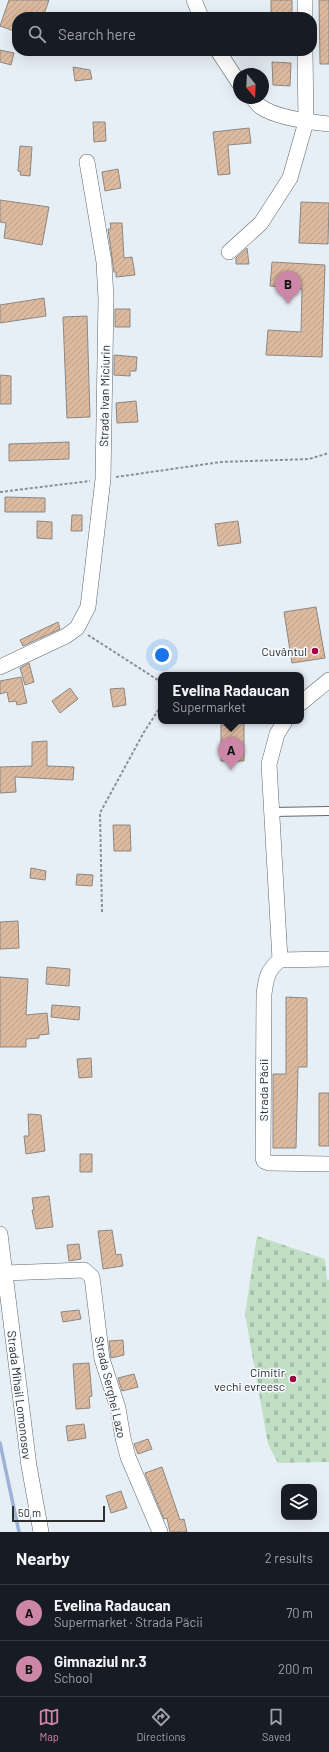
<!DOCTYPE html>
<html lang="en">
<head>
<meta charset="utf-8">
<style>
  :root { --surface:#171b24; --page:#20242c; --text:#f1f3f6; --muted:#9ea1a6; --line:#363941; --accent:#cd87a6 }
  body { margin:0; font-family:Barlow,sans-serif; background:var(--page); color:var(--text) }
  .controls { position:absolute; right:12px; bottom:12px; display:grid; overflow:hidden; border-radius:8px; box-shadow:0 4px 16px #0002 }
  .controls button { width:36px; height:36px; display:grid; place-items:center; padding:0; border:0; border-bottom:1px solid var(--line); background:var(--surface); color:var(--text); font:20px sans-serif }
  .compass { position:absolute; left:233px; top:68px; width:36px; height:36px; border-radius:50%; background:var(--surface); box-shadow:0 4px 16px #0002; rotate:162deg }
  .scale { position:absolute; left:12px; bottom:10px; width:93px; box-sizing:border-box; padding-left:4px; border:2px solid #2c2f31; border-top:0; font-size:11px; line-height:14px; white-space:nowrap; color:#2c2f31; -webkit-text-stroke:3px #f8fbfe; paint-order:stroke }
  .you { position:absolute; left:162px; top:655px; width:14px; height:14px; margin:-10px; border:3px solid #fff; border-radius:50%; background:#1a73e8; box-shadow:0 0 0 6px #1a73e833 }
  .badge { display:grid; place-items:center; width:26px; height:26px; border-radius:50%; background:var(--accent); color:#111; font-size:13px; font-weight:700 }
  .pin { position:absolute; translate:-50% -33px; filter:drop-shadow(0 1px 2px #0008) }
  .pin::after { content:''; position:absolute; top:21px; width:14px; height:12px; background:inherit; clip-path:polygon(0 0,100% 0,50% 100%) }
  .popup { position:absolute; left:158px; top:672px; width:146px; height:52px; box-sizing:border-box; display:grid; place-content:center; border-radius:8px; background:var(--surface); filter:drop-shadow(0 1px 3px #0005); font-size:13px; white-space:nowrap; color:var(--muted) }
  .popup b { font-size:15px; color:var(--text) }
  .popup::after { content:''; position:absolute; left:50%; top:100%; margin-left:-8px; border:8px solid transparent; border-top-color:var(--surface) }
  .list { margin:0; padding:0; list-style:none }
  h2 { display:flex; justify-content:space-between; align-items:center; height:52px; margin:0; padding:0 16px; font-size:17px }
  h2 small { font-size:13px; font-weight:400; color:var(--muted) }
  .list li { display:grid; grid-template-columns:26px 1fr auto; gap:12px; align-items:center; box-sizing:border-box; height:56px; padding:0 16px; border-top:1px solid var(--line) }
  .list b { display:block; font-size:15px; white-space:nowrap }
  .list p { margin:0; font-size:13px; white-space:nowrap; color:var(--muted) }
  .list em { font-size:13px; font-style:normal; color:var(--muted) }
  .icon { flex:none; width:22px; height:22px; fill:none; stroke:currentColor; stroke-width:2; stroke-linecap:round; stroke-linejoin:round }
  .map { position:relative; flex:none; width:329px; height:1532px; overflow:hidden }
  .search { position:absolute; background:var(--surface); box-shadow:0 4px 16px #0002; left:12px; right:12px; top:12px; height:44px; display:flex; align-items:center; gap:10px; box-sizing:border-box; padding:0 14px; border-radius:16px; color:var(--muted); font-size:15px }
  .sheet { height:164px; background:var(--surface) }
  nav { display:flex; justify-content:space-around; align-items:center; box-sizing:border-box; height:56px; border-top:1px solid var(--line); background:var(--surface); font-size:11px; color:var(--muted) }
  nav a { display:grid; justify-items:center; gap:2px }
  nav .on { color:var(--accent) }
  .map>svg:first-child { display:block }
  .cemetery { fill:url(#cemetery-stones) }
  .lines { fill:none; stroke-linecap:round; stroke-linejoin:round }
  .stream { stroke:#9cb3d3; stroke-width:3.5 }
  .building { fill:url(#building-hatch); stroke:#8e8781 }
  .service-casing { stroke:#60676d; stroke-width:10 }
  .minor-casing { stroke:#60676d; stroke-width:16 }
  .path { stroke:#8b9095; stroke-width:2; stroke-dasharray:3 2; stroke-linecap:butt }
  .service { stroke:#fff; stroke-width:8 }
  .minor { stroke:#fff; stroke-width:15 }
  .poi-dot { fill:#a00445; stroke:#f8fbfe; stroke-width:1.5 }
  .labels { text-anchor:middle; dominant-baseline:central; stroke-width:3; stroke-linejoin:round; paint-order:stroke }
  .street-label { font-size:12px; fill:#2c2f31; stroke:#f8fbfe }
  .poi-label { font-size:12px; fill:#2c2f31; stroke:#f8fbfe; text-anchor:end }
</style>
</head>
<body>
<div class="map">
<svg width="329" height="1532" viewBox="0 0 329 1532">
  <defs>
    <pattern id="cemetery-stones" width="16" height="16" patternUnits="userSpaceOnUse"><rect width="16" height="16" fill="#c1dfc5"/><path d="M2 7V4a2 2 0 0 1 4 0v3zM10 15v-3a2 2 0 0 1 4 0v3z" fill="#a6c0aa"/></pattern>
    <pattern id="building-hatch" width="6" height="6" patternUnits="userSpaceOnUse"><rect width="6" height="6" fill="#dcbaa0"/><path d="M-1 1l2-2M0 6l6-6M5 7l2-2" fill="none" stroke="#bda08a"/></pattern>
  </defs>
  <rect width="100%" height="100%" fill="#e7eff6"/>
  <path class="cemetery" d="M257,1236L325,1259L327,1280H329V1462L278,1463L268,1444L245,1314Z"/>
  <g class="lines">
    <path class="stream" d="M0,1443L19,1532"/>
  </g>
  <path class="building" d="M9,0H49L43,17H17V32L0,26Z
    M271,0H292V17H271Z
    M319,0H329V64H320Z
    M0,50L14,53L11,65L0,62Z
    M272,62L291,63L290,86L273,85Z
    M73,67L90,70L92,79L75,81Z
    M93,122H105L106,141L94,142Z
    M249,128L251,143L228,145L230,174L218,175L213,132Z
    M20,146L32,147L30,176L20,175L21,172L18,171Z
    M118,169L121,188L105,191L102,172Z
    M0,200L49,207L42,245L4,238L6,223L0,222Z
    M301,202L329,203L328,244L299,243Z
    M110,223H122L124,258L132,257L135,275L116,277V272H114L108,229H111Z
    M247,248L249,264H236V258Z
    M272,262L325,265L322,357L266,355L268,330L301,332L302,289L270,286Z
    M44,298L46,316L0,323V305Z
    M115,309H130V327H115Z
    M87,316L90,417L67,418L63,317Z
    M114,355L137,357L136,371H130V376L114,375Z
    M0,375L11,376V404H0Z
    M136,401L138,422L117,423L116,403Z
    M69,442V459L9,461V444Z
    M5,497L45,498V512H5Z
    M72,515H82V531H71Z
    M37,521L52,522V539L37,538Z
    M238,521L241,543L218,546L215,524Z
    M316,607L325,658L292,663L284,612Z
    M58,622L60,629L23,646L20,640Z
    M29,663L34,682L25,685L20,668Z
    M21,677L27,703L17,705L16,701L9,702L7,692L0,694V681Z
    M70,688L78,699L60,713L52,701Z
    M124,688L126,705L113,707L110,689Z
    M221,721H244V761H221Z
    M47,741V766L74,767L73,780L15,777L16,792L0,793V767L32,766V742Z
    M113,825H130L131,851H114Z
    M31,868L46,871L45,880L30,878Z
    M77,874L93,875L92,886L76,885Z
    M18,921L19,948L0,949V922Z
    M47,967L70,969L69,986L46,984Z
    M0,977L28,979L26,1015L47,1013L49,1034L39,1035V1038L26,1039V1047H0Z
    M286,997L307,998V1067H298L296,1148H273V1074H286Z
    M52,1005L80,1007L79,1020L51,1017Z
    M91,1058L92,1077L79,1078L77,1059Z
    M319,1093H329V1146H319Z
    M28,1114L41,1115L45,1151L26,1154L24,1136H29Z
    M80,1154H92V1172H80Z
    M49,1196L53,1227L36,1229L32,1210H34L32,1198Z
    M112,1230L116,1255L121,1254L123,1266L103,1269L98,1231Z
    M79,1244L81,1259L69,1261L67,1245Z
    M79,1310L81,1319L63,1322L61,1312Z
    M123,1340L124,1355L111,1358L109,1341Z
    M89,1363L92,1396L89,1397L90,1408L76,1409L73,1364Z
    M134,1374L138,1387L122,1391L118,1378Z
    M84,1424L86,1438L68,1441L66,1426Z
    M148,1439L152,1449L138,1454L134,1444Z
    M162,1467L180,1520L184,1519L187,1532H170L167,1518L164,1519L146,1476L145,1473Z
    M121,1491L127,1508L111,1513L106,1496Z"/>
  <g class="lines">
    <g class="service-casing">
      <path id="service" d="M272,812L329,811"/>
    </g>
    <g class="minor-casing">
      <path id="minor" d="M194,0L201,17
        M305,0V17
        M218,51L239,83
        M253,98C255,101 258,105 261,107C277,118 310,122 329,124
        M229,252L261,223L290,178L306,122L305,51
        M0,667L66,636L77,628L88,607L103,479L106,299L104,262L87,162
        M301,703L329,680
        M285,721L277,734L269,764L280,960L329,959
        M280,960C267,970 266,979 264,994L263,1158L264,1161L269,1163L329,1164
        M0,1234L29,1466L41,1532
        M5,1273L84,1270L92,1277L102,1359L118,1408L123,1438L128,1457L160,1532"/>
    </g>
    <path class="path" d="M116,477L221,462L309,459L329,453
      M0,492L90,481
      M88,635L161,682
      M102,912L100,813L144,732L161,706"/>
    <use href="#service" class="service"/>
    <use href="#minor" class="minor"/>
  </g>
  <g class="poi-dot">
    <circle cx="315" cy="651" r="4"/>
    <circle cx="293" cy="1379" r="4"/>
  </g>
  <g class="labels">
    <g class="street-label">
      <text transform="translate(104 396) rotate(-89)">Strada Ivan Miciurin</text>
      <text transform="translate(263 1090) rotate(-90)">Strada Păcii</text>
      <text transform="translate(111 1387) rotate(77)">Strada Serghei Lazo</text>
      <text transform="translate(20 1395) rotate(83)">Strada Mihail Lomonosov</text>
    </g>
    <g class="poi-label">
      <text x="307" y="651">Cuvântul</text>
      <text x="285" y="1372">Cimitir<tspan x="285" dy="14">vechi evreesc</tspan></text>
    </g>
  </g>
</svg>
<div class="controls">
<button><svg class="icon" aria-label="layers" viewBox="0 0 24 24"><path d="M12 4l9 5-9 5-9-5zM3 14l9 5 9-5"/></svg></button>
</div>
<svg class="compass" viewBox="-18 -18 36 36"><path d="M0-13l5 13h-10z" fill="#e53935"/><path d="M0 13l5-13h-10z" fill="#9ea1a6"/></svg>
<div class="scale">50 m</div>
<div class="you"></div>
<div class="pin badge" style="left:231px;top:770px">A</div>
<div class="popup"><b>Evelina Radaucan</b>Supermarket</div>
<div class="pin badge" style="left:288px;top:304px">B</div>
<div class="search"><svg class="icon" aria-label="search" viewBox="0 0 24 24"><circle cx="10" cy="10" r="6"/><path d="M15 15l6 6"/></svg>Search here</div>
</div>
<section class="sheet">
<h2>Nearby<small>2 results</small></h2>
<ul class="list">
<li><span class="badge">A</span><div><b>Evelina Radaucan</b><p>Supermarket · Strada Păcii</p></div><em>70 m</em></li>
<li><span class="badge">B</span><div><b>Gimnaziul nr.3</b><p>School</p></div><em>200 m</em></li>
</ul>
</section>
<nav>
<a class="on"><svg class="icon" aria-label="map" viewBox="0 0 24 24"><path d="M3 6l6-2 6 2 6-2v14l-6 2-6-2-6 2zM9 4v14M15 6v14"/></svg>Map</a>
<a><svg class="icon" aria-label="directions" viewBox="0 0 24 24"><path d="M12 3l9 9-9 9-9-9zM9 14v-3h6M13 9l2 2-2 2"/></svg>Directions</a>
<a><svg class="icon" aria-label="saved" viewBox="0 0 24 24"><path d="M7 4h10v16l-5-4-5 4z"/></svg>Saved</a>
</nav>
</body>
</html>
